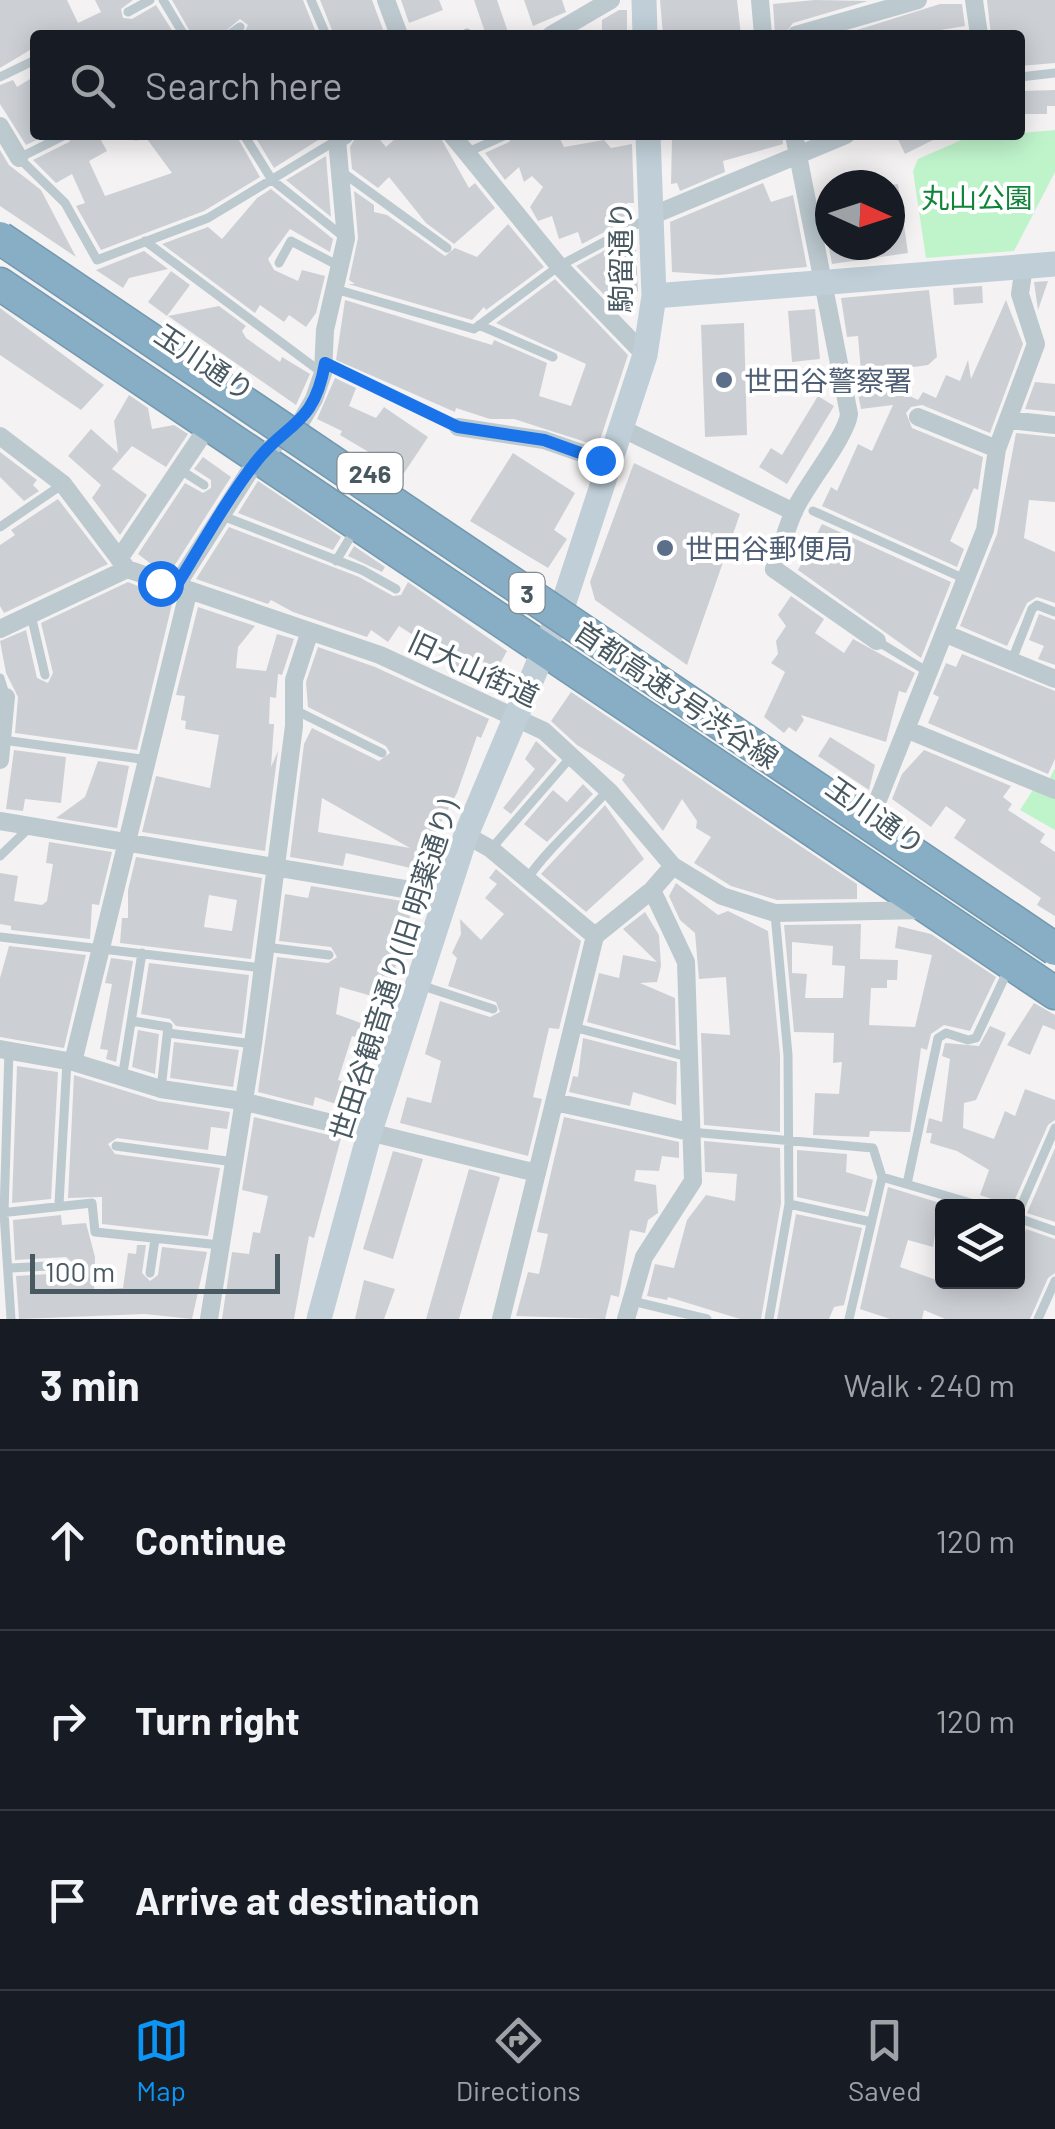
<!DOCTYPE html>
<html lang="en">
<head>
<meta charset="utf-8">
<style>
  :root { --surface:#171b24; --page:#242831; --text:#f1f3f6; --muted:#9ea1a6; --line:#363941; --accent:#0c95f4 }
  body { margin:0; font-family:Barlow,"Noto Sans JP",sans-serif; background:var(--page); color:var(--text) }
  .controls { position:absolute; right:30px; bottom:30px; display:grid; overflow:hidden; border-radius:10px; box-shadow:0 5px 25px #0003 }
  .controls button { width:90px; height:90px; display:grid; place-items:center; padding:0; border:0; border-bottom:2px solid var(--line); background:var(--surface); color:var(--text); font:50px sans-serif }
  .compass { position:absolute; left:815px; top:170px; width:90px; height:90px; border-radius:50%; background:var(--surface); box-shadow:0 5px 25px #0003; rotate:93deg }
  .scale { position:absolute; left:30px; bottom:25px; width:250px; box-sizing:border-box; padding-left:10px; border:5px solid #485962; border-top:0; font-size:28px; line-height:35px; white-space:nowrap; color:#485962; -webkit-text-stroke:8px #fff; paint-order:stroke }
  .stop { position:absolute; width:30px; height:30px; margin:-22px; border:8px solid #1a73e8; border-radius:50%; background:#fff }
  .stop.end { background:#1a73e8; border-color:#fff; box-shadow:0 2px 10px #0008 }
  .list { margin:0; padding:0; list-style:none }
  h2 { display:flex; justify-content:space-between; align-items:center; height:130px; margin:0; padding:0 40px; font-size:42px }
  h2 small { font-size:32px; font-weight:400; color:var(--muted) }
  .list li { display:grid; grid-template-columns:65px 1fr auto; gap:30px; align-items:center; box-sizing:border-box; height:180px; padding:0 40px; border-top:2px solid var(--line) }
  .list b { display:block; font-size:38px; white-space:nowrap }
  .list em { font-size:32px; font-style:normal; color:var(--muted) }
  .icon { flex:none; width:55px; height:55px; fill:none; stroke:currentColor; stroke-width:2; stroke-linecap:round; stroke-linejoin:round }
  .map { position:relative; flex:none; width:1055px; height:1319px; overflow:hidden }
  .search { position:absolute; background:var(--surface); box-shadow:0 5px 25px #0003; left:30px; right:30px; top:30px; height:110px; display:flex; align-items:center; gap:25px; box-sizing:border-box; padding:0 35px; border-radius:10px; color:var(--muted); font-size:38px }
  .sheet { height:670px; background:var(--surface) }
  nav { display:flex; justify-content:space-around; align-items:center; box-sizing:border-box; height:140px; border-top:2px solid var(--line); background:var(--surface); font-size:28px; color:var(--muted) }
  nav a { display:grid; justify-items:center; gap:5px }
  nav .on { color:var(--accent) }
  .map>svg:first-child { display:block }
  .green { fill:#bff4cb }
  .building { fill:#ccd0d5; fill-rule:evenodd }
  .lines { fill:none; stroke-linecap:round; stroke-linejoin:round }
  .highway-casing { stroke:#7299b0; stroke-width:35 }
  .lane { stroke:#bcc9cf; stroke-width:9 }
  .street { stroke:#bcc9cf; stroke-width:18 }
  .secondary { stroke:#bfced7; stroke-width:25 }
  .highway { stroke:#87aec4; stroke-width:32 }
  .highway-bridge-casing { stroke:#7299b0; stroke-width:35; stroke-linecap:butt }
  .highway-bridge { stroke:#87aec4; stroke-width:32 }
  .route { stroke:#1a73e8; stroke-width:12 }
  .service-dot { fill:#5c6f8a; stroke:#fff; stroke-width:4 }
  .labels { text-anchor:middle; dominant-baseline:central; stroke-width:8; stroke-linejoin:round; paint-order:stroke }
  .shield { fill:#fff; stroke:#7f8b91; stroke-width:2.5 }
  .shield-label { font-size:25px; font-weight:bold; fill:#485962 }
  .park-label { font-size:28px; fill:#108539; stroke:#fff }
  .street-label { font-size:28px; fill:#485962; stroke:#fff }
  .service-label { font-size:28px; fill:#4e5e75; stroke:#fff; text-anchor:start }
</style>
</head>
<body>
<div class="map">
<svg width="1055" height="1319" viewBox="0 0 1055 1319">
  <rect width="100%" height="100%" fill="#f4f2f2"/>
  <path class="green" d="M1055,130V172L1014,251L926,258L913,171L918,159L966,138Z
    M1055,768V830L1020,810L1038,782L1046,786Z"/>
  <path class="building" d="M0,0H67L78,23L101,12L95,0H133L121,9L123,18L132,19L156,5L175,35H35V47L0,68Z
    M172,0H303L317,35H243L248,25L240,19L221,35H192Z
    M320,0H372L385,35H334Z
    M401,0H439L443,10L409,23Z
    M474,0H497L508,32L486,35Z
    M524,0H562L566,12L533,26Z
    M660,0H737L741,35H663Z
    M815,0L868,1L793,23L784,35H775L773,4Z
    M987,0H1055V63L1020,66V35H991Z
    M940,4H962L965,26L911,35H841Z
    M619,10H627V35H602V20Z
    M35,76V135H47L26,145L0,104V85L13,80L17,87Z
    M1055,90V106H1047V114H1024L1023,91Z
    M73,135H98L107,151L89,161L105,196L172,173L144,135H236L260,177L204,211L101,250L76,206L85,203L72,174L56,183L33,160L69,142Z
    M254,135H326L274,168Z
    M357,135H376L386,147L399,135H439L469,188L475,183L495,208L454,244L426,223L389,177L378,188L352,169L350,147Z
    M514,135H558L564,147L604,140L611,148L632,144L634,203H627V220L582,244L578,232L559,239L552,216L538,221L530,207L543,187L532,176L524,182L519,167L505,180L485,153L509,142Z
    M684,135H782L783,144L723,161L725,172L680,191L677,183L671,184L672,138Z
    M896,135H943L905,154Z
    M0,150L9,165L41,190L76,257L0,206Z
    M326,156L331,217L286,180Z
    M763,183L771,202L793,195L807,267L718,275L672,272L670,222Z
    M898,184L908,253L832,264L820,201L830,200V245H890V185Z
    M271,189L333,239L330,252L290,229L268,259L274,270L298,281L302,270L325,276L316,313L306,327L289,315L284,322L260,305L255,313L162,244L208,227L222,239L257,198Z
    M354,191L374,205V212L387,215L445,256L455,248L477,257L508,224L544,267L486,310L484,307L472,320L348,284H355L349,280L358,238Z
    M635,234L638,291L632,295L637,301L624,315L576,266Z
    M144,251L168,269L129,278L123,288L96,270Z
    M171,271L190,285L167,316L148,302Z
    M555,279L628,355L598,446L514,419H490L456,408L455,412L336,360L345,300L492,345L494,340L547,363L539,396L571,406L586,364L496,323Z
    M1048,281L1038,310L1034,282Z
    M982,286L983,303L954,305L953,288Z
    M929,290L937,357L928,365L884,371L896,377L897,390L918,400L923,392L936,398L946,375L960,381L968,360L971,379L1006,300L1023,344L990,433L922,405L911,407L906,413L912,428L983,457L978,490L974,488L950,541L964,549L957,567L822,506L831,487L837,491L858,444L872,451L893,405L861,409L854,373L861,372L858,336L847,337L841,298Z
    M219,306L246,326L242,331L246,338L280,362L282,357L310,374L296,405L168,316Z
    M0,308L104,385L81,410L0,355Z
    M815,309L820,359L792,362L788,311Z
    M744,323L747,435L705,437L701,325Z
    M335,378L356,388L349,406L376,418L384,407L428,437L404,473L340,435L342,431L317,419Z
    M1035,382L1055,384V412L1025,409Z
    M129,395L148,408L152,429L174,425L188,434L166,467L132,446L112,469L147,495L120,535L92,498L101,485L68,456L91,429L118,453L114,421Z
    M818,396L834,406L787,484L759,467L771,448L782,455Z
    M1016,433L1055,437V502L1029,500L1024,538L1055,552V603L1037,597L1027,603L1007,646L960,626L997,534Z
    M0,452L37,480L33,485L39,491L24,501L0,477Z
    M513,453L575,493L554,530L567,539L548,568L470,521Z
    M203,457L231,477L171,571L151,564L138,554L185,483L203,493L211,488V480L194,469Z
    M634,463L740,514L687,665L595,600L590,582Z
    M258,481L341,537L333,550L238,513Z
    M58,499L108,564L4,613L0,606V545L15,535L11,530Z
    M822,524L951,582L921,658L798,570Z
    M229,527L359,577L393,596L401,595L408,582L507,651L490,682L454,665L452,668L437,658L441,653L399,626L388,642L371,630L367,637L293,612L271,600L268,604L196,579Z
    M354,546L385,567L382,572L348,556Z
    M128,582L173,600L137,750L15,733L18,697L6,673L0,641L26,630L37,678L48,683L53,673L41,623Z
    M791,596L824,619L815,633L844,653L853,639L915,673L906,693L899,691L886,742L801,715L804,720L796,732L789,727L784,733L764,717L785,672L771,663L778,654L776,641L786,626L778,615Z
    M198,607L255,626L238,647L236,668L266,671L277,634L294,639L282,675L278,674L276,698L270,697L269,724H274L271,767L278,751L265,851L142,832L156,776L210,788L219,735L185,729L186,721L181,720L185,696L176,695Z
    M1039,614L1055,620V665L1038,659L1044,646L1029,640Z
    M318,647L375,667L489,719L481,738L477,736L457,793L432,838L427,836L419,870L346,853L343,866L290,857L304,744L312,728L379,761L390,753L386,746L308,707L306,682ZM322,798L410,848L318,832Z
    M962,654L1055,691V759L1048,774L928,723L939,697L933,694L946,663L956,667Z
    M571,692L857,884V899L777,900L731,886L694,863L711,837L696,828L697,821L682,799L663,831L622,780L625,775L577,745L551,721Z
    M830,737L875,765L869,790L818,756Z
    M536,741L557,760L511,814L503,808L535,769L525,759Z
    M14,750L66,757L61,803L25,799L23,811L6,809Z
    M924,750L1011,786L1003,797L1012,804L1008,810L1045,834L1040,842L1055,852V916L1037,905L1041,898L954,838L966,820L946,806L931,827L892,799L902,774Z
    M98,761L129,766L117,828L56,818L85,797Z
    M583,784L593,794L547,842L524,824L553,790L567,802Z
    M605,805L644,859L586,912L541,874Z
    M49,842L112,852L99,905L92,904L90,939L11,930V926L0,924V873L18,876L14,901L42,905L47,901L53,864L46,863Z
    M136,857L262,878L251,959L120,943L122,918H128V890ZM209,895L237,900L232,931L204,927Z
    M496,869L581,941L559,1029L549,1028L533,1097L542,1099L528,1156L400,1123L407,1097L431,1103L441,1061L425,1054L440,1001L490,1017L500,1012L496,1002L448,986L457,958L452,953L461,934L460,919L481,940L504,914L485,898L497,884L489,878Z
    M676,883L718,915L728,911L768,931L780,1055V1132L704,1125L701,1033L730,1035L726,977L699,979L695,933L680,920L669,896Z
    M311,886L414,903L386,1000L340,987L336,1014L380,1030L375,1044L352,1036L338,1080L358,1086L351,1109L315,1097L313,1106L258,1092L277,957L328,963L337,957L331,947L279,941L285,894L308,898Z
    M645,912L659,935L661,966L657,982L640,983L675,998L676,1046L587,1022L599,973L619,978L623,955L657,962L623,929Z
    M861,924L860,959L898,960L897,980H887V988H871L869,1025L915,1027L932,955L895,948L898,926L931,934L996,977L970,1031L944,1025L931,1034L927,1050L921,1048L910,1132L870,1131L869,1137L813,1135L815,1093L839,1094L842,1062L833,1063L834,1033L794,1032L784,925ZM792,942L833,946L832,965L845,966L843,998H805L807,974L792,973Z
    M9,946L86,955L64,1048L0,1037V978Z
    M111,958L133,961L116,1062L106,1059L108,1050L100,1049L112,984L105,983Z
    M149,963L249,975L242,1034L176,1026L170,1019L141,1014Z
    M1034,1003L1055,1015V1030L1043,1025L1030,1055L1007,1045Z
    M990,1026L1006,1033L976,1100L964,1103L963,1128L994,1139L1005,1111L1015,1116L1025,1089L1055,1100V1120L1048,1125L1012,1206L980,1195L989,1170L957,1151L930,1143L932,1133H926L929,1118L942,1122L950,1059L942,1056L945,1043L979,1046Z
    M138,1030L159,1034L155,1074L132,1067Z
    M583,1038L677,1062L676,1105L633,1092L630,1106L569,1092L573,1076L578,1077Z
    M174,1042L239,1050L233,1087L170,1078Z
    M17,1066L58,1072L51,1199L12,1203Z
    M74,1075L158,1101L230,1112L227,1129L211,1127L208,1150L117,1138L108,1144L115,1154L220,1168L208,1236L102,1224V1197L68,1198Z
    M254,1117L341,1138L314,1238L309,1236L294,1319H222L232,1252L249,1254L253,1232L260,1233L268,1196L242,1190Z
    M564,1117L679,1142V1158L662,1156L659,1171L636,1170L634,1181L656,1185L658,1213L648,1220L645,1233L630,1230L619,1297L611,1295L605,1319L516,1316L528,1272L539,1274L548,1234L537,1232Z
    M704,1141L780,1148L781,1203L761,1319H740L668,1297L667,1300L647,1296L655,1264L674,1268L687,1220L706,1195L735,1201L737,1174L705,1172Z
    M1055,1148V1222L1027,1213Z
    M797,1150L847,1154L846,1172L873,1180L865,1212L797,1197Z
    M393,1151L423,1159L393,1259L363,1249Z
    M469,1169L500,1177L459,1319H426Z
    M888,1187L940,1203L933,1247L908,1240L900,1267L942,1282H1018V1256L1026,1229L1055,1239V1273L1048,1278L1030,1319H945L924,1310L922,1319H890L860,1309Z
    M796,1214L862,1228L844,1305L834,1307L829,1319H777Z
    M61,1215L62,1225L86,1223L95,1257L94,1290L123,1288L128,1253L136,1254L137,1245H146L142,1273L150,1281L158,1275L162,1247L207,1252L192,1319L145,1314L19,1319L16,1276L67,1273L74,1264L66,1257L15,1260L13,1220Z
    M364,1280L395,1289L384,1319H355Z"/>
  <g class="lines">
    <g class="highway-casing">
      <path id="highway" d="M0,284L1055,993"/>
    </g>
    <path class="lane" d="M163,0L184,35
      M311,0L326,35
      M128,12L150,0
      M467,33L468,35
      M229,35L240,27
      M0,77L35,60
      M1020,77L1055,73
      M65,135L19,158L65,203L97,260L208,218L337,140
      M135,135L136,136
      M244,135L272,180L344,237
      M468,152L506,135
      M342,172L447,248
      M145,241L321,372
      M279,263L291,241L339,266
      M335,289L474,329L559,266L647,219
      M479,325L553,357
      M325,364L458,427
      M179,469L204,485
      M813,511L965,579
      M220,515L362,570L396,589
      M0,527L63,484
      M336,561L354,531
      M31,615L45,675
      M877,641L928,672
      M1012,660L1032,609L1037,605L1055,612
      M0,678L6,697
      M295,710L382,753
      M3,740L148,760
      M491,849L571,757
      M0,856L30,827
      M527,879C550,846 581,821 608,790
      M0,937L262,968
      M265,947L329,955
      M420,985L493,1009
      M132,1021L168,1027L161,1089
      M573,1027L688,1057
      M168,1033L253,1044
      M9,1050L4,1213L11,1319
      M122,1079L142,953
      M690,1132L873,1148L882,1177L849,1319
      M116,1146L234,1162
      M882,1177L981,1206
      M907,1184L938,1038L946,1033L968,1040L976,1038L1009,968
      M59,1204L67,1061
      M789,1204L871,1222
      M0,1213L92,1203L95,1232L220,1245
      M1018,1213L1055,1128
      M1018,1218L1055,1231
      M11,1268L66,1265
      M150,1273L155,1239
      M632,1301L707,1319
      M769,1319L789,1204L788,1055L775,914
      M1038,1319L1055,1281"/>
    <path class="street" d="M386,0L399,35
      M760,0L763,35
      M974,0L979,35
      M551,35L611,0
      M796,35L918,0
      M0,126L19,158
      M452,135L559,266L645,355
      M794,135L849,414C847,435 807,484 795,509C786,528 781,549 774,569L877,641
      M651,216L846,135
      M918,417L997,449
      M1009,420L1055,425
      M458,427L544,440L610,463
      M621,428L794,512
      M0,436L63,484L127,569L380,655L544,731L610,792L673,866L722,896L775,913L925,910
      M119,559L209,425
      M175,588L258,458L299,425L314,399L323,373L325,330L346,239L337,140L345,135
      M0,629L127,569
      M946,634L1055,679
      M908,730L1055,790
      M0,760L6,697
      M872,815L985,530L997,449L1036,344L1020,294L1024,266
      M0,821L446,896
      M466,835L491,849L595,936
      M0,1049L73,1062L161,1089L242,1101L537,1173
      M73,1062L188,593
      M555,1102L690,1132
      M209,1319L253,1044L294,726V680L309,634
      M501,1319L595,936L652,890L673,866
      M626,1319L644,1257L693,1181L686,962L652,890"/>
    <path class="secondary" d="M644,0L645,35
      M654,296L1055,264
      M319,1319L370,1131L466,835L563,605L645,355L654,296L648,135"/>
    <use href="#highway" class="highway"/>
    <g class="highway-bridge-casing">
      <path id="highway-bridge" d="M0,238L1055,949"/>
    </g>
    <use href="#highway-bridge" class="highway-bridge"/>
  </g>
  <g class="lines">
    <path class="route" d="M160,583L175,588C201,546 225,502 255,463C286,422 314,427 325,363L458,427L544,440L600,460"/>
  </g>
  <g class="service-dot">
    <circle cx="724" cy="380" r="10"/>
    <circle cx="665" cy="548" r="10"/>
  </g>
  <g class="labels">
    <g class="shield">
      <rect x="337.5" y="453" width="65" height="40" rx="8"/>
      <rect x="509.5" y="573" width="35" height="40" rx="8"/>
    </g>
    <g class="shield-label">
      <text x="370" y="473">246</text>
      <text x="527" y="593">3</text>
    </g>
    <g class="park-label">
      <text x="977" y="197">丸山公園</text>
    </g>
    <g class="street-label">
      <text transform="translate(620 257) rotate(-90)">駒留通り</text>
      <text transform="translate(205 362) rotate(34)">玉川通り</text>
      <text transform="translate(474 668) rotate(25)">旧大山街道</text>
      <text transform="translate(677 694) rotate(34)">首都高速3号渋谷線</text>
      <text transform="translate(876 815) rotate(35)">玉川通り</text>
      <text transform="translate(393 970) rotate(-72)">世田谷観音通り(旧 明薬通り)</text>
    </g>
    <g class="service-label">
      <text x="744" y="380">世田谷警察署</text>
      <text x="685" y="548">世田谷郵便局</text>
    </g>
  </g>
</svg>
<div class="controls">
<button><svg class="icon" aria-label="layers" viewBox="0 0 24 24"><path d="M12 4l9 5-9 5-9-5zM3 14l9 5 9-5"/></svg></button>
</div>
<svg class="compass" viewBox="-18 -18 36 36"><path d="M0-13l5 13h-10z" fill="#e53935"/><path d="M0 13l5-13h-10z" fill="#9ea1a6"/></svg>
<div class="scale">100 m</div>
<div class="stop" style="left:160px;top:583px"></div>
<div class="stop end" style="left:600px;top:460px"></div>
<div class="search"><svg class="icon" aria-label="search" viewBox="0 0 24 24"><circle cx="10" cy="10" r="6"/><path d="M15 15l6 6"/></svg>Search here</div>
</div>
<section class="sheet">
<h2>3 min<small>Walk · 240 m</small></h2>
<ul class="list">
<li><svg class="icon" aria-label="ahead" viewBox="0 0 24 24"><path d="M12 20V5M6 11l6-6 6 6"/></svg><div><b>Continue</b></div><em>120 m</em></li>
<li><svg class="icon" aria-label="right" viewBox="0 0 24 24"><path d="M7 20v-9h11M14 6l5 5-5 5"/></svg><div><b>Turn right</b></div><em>120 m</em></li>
<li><svg class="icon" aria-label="arrive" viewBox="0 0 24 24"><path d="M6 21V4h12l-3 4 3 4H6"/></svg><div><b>Arrive at destination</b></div></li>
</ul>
</section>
<nav>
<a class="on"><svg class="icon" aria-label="map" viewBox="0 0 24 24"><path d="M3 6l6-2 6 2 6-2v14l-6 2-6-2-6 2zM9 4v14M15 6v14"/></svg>Map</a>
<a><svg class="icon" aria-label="directions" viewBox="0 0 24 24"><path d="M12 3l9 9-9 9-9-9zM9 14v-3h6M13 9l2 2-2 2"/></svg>Directions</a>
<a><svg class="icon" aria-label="saved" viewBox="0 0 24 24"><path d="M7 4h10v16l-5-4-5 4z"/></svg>Saved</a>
</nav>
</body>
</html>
